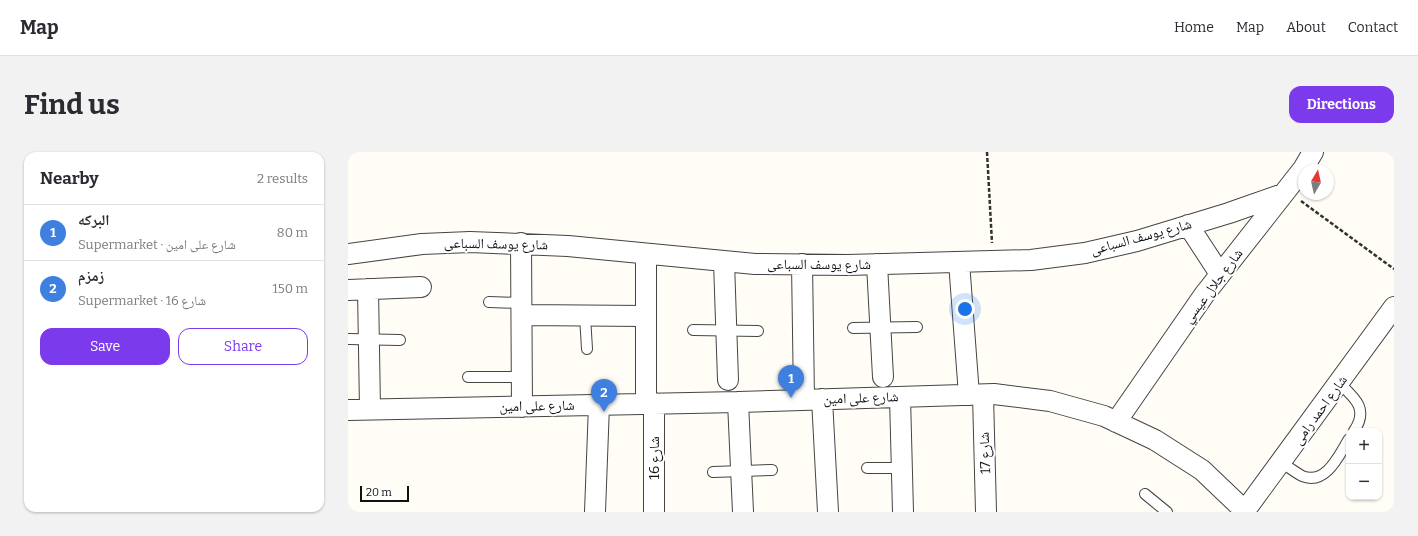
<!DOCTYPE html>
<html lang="en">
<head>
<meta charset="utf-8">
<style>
  :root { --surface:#fff; --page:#f2f2f3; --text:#2b2b33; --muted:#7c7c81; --line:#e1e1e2; --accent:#7c3aed }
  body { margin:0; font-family:Bitter,"Noto Naskh Arabic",serif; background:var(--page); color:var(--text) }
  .controls { position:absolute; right:12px; bottom:12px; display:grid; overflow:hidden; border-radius:8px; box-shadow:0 1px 3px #0004 }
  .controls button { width:36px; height:36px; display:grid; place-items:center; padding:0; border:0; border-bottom:1px solid var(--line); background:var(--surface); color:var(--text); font:20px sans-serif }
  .compass { position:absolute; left:950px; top:12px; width:36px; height:36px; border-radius:50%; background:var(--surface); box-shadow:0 1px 3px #0004; rotate:9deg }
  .scale { position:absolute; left:12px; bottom:10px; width:49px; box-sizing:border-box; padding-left:4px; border:2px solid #111; border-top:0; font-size:11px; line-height:14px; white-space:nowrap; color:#111; -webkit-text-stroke:3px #fff; paint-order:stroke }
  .you { position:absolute; left:617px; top:157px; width:14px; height:14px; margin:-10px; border:3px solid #fff; border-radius:50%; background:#1a73e8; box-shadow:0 0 0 6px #1a73e833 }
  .badge { display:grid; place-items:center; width:26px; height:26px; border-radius:50%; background:var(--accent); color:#fff; font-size:13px; font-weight:700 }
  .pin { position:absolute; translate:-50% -33px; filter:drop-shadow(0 1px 2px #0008) }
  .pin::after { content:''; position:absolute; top:21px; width:14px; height:12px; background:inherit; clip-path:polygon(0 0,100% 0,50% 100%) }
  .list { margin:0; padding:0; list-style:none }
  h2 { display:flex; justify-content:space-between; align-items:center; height:52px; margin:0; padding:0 16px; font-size:17px }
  h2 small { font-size:13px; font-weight:400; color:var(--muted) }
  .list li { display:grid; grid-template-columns:26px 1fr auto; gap:12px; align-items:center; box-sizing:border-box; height:56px; padding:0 16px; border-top:1px solid var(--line) }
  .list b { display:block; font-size:15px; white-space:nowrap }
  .list p { margin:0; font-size:13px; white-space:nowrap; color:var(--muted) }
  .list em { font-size:13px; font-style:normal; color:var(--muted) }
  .actions { display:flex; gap:8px; padding:12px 16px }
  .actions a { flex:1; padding:9px 0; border:1px solid var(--accent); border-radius:12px; text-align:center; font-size:14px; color:var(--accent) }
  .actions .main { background:var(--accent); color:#fff }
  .map { position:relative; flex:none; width:1046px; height:360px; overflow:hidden; border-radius:12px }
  header { display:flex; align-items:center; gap:24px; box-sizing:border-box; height:56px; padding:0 20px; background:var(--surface); border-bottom:1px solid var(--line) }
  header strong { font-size:19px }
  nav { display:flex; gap:22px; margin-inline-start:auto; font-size:14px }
  .intro { display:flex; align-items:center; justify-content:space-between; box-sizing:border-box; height:96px; padding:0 24px }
  h1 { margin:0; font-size:28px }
  .button { padding:10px 18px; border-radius:12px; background:var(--accent); color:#fff; font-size:14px; font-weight:700 }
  main { display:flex; gap:24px; padding:0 24px }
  aside { flex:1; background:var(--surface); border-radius:12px; box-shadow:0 1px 3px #0004 }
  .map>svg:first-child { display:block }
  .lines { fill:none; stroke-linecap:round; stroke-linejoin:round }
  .lane-casing { stroke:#444; stroke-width:12 }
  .street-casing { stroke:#444; stroke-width:22 }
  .path { stroke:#333; stroke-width:2.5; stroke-dasharray:4 2; stroke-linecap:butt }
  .lane { stroke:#fff; stroke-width:10 }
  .street { stroke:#fff; stroke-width:20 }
  .labels { text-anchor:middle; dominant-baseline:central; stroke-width:4; stroke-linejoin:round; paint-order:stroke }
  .street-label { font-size:14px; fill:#111; stroke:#fff }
</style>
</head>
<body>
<header>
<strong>Map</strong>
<nav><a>Home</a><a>Map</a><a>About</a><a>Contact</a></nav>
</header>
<div class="intro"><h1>Find us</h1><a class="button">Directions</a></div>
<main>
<aside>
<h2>Nearby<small>2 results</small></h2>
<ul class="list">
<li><span class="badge" style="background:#3f7fe0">1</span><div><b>البركه</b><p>Supermarket · شارع على امين</p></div><em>80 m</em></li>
<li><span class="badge" style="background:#3f7fe0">2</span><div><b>زمزم</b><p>Supermarket · شارع 16</p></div><em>150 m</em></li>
</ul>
<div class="actions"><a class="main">Save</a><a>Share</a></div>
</aside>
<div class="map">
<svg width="1046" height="360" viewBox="0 0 1046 360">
  <rect width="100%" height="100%" fill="#fffdf5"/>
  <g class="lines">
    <g class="lane-casing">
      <path id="lane" d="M141,150L174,151
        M237,164L239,197
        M505,176L569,175
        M345,178L410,179
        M0,187L52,188
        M120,225H174
        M991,231C1007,246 1021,257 1006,279
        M933,310C940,315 947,320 954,324C978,334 991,303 1001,287
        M519,316H554
        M365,320L424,318
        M797,342L819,360"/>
    </g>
    <g class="street-casing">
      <path id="street" d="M840,73L872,122
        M173,91L174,255
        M0,102L74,92L122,90L220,94L407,112L500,113L683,108L737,101L789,89L881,61L935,42
        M376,110L380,228
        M611,110L621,243
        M454,112L456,247
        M529,112L535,225
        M20,137L22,257
        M0,138L73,135
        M174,163L297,164
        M635,243L638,360
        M552,245L555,360
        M474,247L480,360
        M390,250L395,360
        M306,251V360
        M298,252V102
        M0,258L390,250L646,242L702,249L756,264L807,288L854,318L897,359
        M768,270L856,143L955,17L965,0
        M247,360L251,253
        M896,360L1046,155"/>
    </g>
    <path class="path" d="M639,0L644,91
      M953,49L1046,117"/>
    <use href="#lane" class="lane"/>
    <use href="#street" class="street"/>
  </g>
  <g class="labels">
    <g class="street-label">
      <text transform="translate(793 85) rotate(-15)">شارع يوسف السباعى</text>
      <text transform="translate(148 92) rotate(1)">شارع يوسف السباعى</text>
      <text x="471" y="112">شارع يوسف السباعى</text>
      <text transform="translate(865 134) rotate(-53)">شارع جلال عيسي</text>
      <text transform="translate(513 246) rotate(-2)">شارع على امين</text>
      <text transform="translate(189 254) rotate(-1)">شارع على امين</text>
      <text transform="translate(972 258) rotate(-54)">شارع احمد رامى</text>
      <text transform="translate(637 301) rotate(-92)">شارع 17</text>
      <text transform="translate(306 306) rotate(-90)">شارع 16</text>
    </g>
  </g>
</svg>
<div class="controls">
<button>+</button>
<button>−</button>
</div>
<svg class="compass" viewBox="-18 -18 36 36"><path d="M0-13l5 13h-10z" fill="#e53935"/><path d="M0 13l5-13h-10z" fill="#7c7c81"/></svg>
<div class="scale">20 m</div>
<div class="you"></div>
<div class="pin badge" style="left:443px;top:246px;background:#3f7fe0">1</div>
<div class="pin badge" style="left:256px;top:260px;background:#3f7fe0">2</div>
</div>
</main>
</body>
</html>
